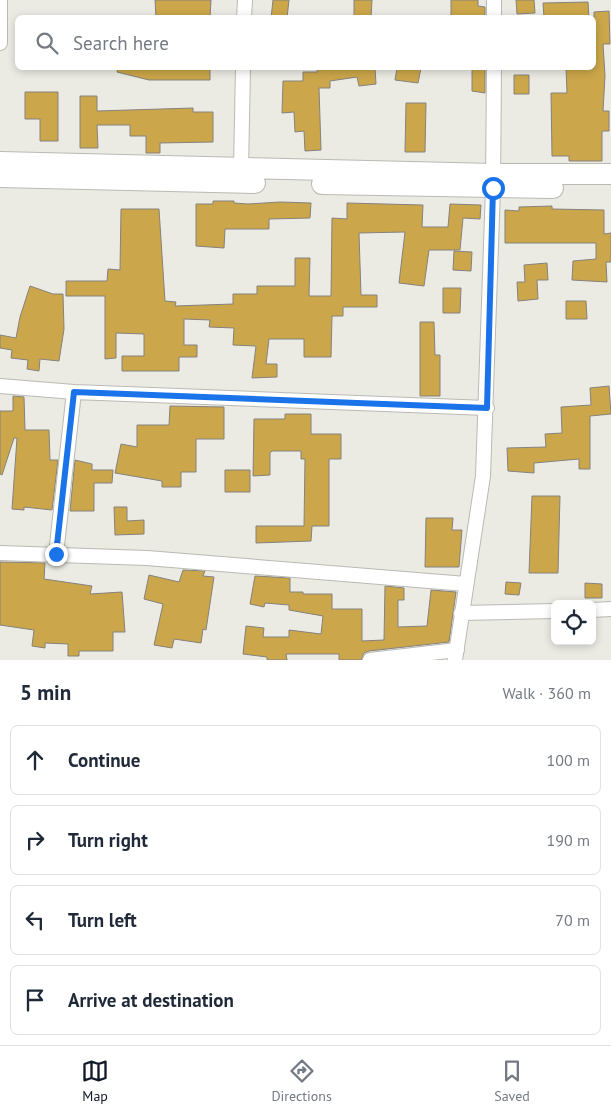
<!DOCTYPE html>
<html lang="en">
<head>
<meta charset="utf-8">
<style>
  :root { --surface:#fff; --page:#f2f2f3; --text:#1f2937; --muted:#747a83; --line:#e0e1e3; --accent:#111827 }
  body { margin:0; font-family:"PT Sans",sans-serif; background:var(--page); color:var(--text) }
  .controls { position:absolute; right:15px; bottom:15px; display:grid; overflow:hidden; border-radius:8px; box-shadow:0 2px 8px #0003 }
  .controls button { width:45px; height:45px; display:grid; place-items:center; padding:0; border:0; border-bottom:1px solid var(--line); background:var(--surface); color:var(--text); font:25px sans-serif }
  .stop { position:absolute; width:15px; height:15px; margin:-11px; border:4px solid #1a73e8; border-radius:50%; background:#fff }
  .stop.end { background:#1a73e8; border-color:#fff; box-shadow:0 1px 5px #0008 }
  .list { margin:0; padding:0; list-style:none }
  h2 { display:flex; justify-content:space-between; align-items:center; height:65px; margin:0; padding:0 20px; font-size:21px }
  h2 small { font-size:16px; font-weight:400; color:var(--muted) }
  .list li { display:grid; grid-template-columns:32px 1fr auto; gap:15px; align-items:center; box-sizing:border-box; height:70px; margin:0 10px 10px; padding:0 10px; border:1px solid var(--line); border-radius:8px }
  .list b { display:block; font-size:19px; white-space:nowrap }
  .list em { font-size:16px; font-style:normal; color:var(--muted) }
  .icon { flex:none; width:28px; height:28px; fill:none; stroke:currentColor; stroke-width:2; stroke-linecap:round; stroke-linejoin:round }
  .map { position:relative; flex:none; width:611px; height:660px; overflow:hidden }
  .search { position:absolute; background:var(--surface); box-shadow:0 2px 8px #0003; left:15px; right:15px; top:15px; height:55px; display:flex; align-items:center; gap:12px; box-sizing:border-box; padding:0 18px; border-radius:8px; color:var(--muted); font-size:19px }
  .sheet { height:385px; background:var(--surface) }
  nav { display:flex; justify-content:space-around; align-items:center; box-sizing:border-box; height:70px; border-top:1px solid var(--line); background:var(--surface); font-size:14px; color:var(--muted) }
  nav a { display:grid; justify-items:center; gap:2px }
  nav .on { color:var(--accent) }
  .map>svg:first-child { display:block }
  .building { fill:#cba64a; stroke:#85827d }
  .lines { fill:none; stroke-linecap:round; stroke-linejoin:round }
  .street-casing { stroke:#babab4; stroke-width:16 }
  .secondary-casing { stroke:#babab4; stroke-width:22 }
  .street { stroke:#fff; stroke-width:14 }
  .secondary { stroke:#fff; stroke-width:20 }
  .route { stroke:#1a73e8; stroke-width:6 }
</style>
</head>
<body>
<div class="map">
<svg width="611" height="660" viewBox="0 0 611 660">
  <rect width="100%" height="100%" fill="#ebebe4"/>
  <path class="building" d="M155,0H211L210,18H156Z
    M273,0H289L287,18H271Z
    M354,0H372L371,18H354Z
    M451,0H478V6L485,7V18H451Z
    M516,0H534L535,13L517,14Z
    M588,2L589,18H544L543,3Z
    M609,11L610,44H603L605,76L603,111H609V131H602V161H569V156H552L551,93H567L566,68H594V12Z
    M118,68H210V80H149L117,72Z
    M317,68H375L376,84L359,86L357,77L330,81V88H319L321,150L305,151L304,131L295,132L294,112L282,113L283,81H303V72H317Z
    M397,68H421L418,83L395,80Z
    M472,68H485V93L472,91Z
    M514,75H529V94H514Z
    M25,92H58V141H40V119H25Z
    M80,96H97V111L193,108V112H213V142L160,143V153H146V136H130V125H97L98,148H80Z
    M406,103H426L425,152H405Z
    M213,201H234V203L248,204L280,202L311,203L310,218L269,219V229H225L224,248L196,246V204H213Z
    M347,203L423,205L422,227H448L450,204L481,205L480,219L463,218L460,250H429L424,286L399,283L405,232L359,233L361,295H377V307H343V316H332L331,357H304V339H269L266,364H277V377L252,378L256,346L233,345L234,328L209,327L210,320L184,319V345H197V357H179V371H122V356H144V334L116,333V358L105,359V296H66V281H107L108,269L120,270L121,209H159L165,301L176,302L175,306L233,304V294H257V286H295V258H310L309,296H331L332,218L347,219Z
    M552,206V209L604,210V234L611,233V262H606L607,282L572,280L573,261L596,259V243H505V210L519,211V207Z
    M454,251L472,252L471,271L453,270Z
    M547,263L548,280H537L538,299L518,301L517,282H525L524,265Z
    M30,286L53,294H63L64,329L59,361L40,359L39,371L27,369L28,360L11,358L12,350L0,348V335L16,338L20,317Z
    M443,288H461L460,313H443Z
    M566,301H586L587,319H566Z
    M420,322H434L435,355H440V396H420Z
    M609,386L611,414L590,416V469H579V459L534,463V473L508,471L507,448L546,447L545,434L562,433L561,407L591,405L590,388Z
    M13,396L24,397L25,430H49L50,460H58L52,510L24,507V510L12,509L17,438H14L2,475L0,474V411H13Z
    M170,406L224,407V439H196V472H181V487H162V481L115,473L121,444L137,447V425H169Z
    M285,414H311V434H341V459H329V526H312L311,541L256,543V526H304L305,459H301V451H272L270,453V475L253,476L254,419H285Z
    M75,460L92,464V470H113L112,483H94V511H70Z
    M225,470H250V492H225Z
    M532,496H560L558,573H529Z
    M114,507H127V521L144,520V534L115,535Z
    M426,518H453L452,530H462L459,567H425Z
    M0,562L45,563L44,579L92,586L90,594L122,592L125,632H113V651H79V656H68V644L45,643V648L32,646L34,630L0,625Z
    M183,570L205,571L203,576L214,577L206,630L203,629L201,643L174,639L172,648L154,645L163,604L144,599L149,575L179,582Z
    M255,576L290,578V592H303V594H332V609H362V641L384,640L385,586L404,588V600H398V627L427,626L431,590L456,592L449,642L369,651L364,653L361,660H339V654H286L287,660H267V657L243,654L246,626L264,628L263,637H289V630L321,634L323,616L289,610V605L265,603L264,607L250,604Z
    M506,582L521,583L519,595L505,594Z
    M585,583L602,584V598H585Z"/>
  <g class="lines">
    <g class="street-casing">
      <path id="street" d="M244,18L245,0
        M494,18V0
        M0,43V0
        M241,169L243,68
        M0,386L74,392L487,408
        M0,553L147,558L466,584
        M56,554L74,392
        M592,610L611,609
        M461,613L555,611
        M370,660L457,650
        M455,660L483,476L493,188L494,68"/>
    </g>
    <g class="secondary-casing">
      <path id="secondary" d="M0,162L494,174H611
        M0,177L255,183
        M322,184L553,188"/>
    </g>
    <use href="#street" class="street"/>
    <use href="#secondary" class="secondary"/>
  </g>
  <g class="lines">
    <path class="route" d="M56,554L74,392L487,408L493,188"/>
  </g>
</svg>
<div class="controls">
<button><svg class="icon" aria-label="locate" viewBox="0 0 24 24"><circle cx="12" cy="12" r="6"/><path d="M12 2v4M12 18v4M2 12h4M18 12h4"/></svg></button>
</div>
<div class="stop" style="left:493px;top:188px"></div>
<div class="stop end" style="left:56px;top:554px"></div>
<div class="search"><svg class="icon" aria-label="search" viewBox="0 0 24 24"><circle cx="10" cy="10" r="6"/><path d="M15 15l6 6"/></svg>Search here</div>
</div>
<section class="sheet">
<h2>5 min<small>Walk · 360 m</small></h2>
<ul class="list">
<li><svg class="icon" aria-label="ahead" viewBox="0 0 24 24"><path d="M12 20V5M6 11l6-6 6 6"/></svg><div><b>Continue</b></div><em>100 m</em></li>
<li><svg class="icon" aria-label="right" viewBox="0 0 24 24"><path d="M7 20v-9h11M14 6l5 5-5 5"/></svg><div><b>Turn right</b></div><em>190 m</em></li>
<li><svg class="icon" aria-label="left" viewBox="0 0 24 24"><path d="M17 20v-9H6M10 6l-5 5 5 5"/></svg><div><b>Turn left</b></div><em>70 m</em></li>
<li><svg class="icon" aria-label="arrive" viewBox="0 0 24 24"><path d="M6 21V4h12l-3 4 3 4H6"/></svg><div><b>Arrive at destination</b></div></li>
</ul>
</section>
<nav>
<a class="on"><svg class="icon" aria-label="map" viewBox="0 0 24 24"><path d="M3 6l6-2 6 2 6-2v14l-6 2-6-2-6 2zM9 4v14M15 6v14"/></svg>Map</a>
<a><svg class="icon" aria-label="directions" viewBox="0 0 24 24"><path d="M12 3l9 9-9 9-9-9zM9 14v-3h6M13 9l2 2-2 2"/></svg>Directions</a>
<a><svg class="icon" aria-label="saved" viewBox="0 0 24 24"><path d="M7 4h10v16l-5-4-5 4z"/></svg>Saved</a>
</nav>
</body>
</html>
